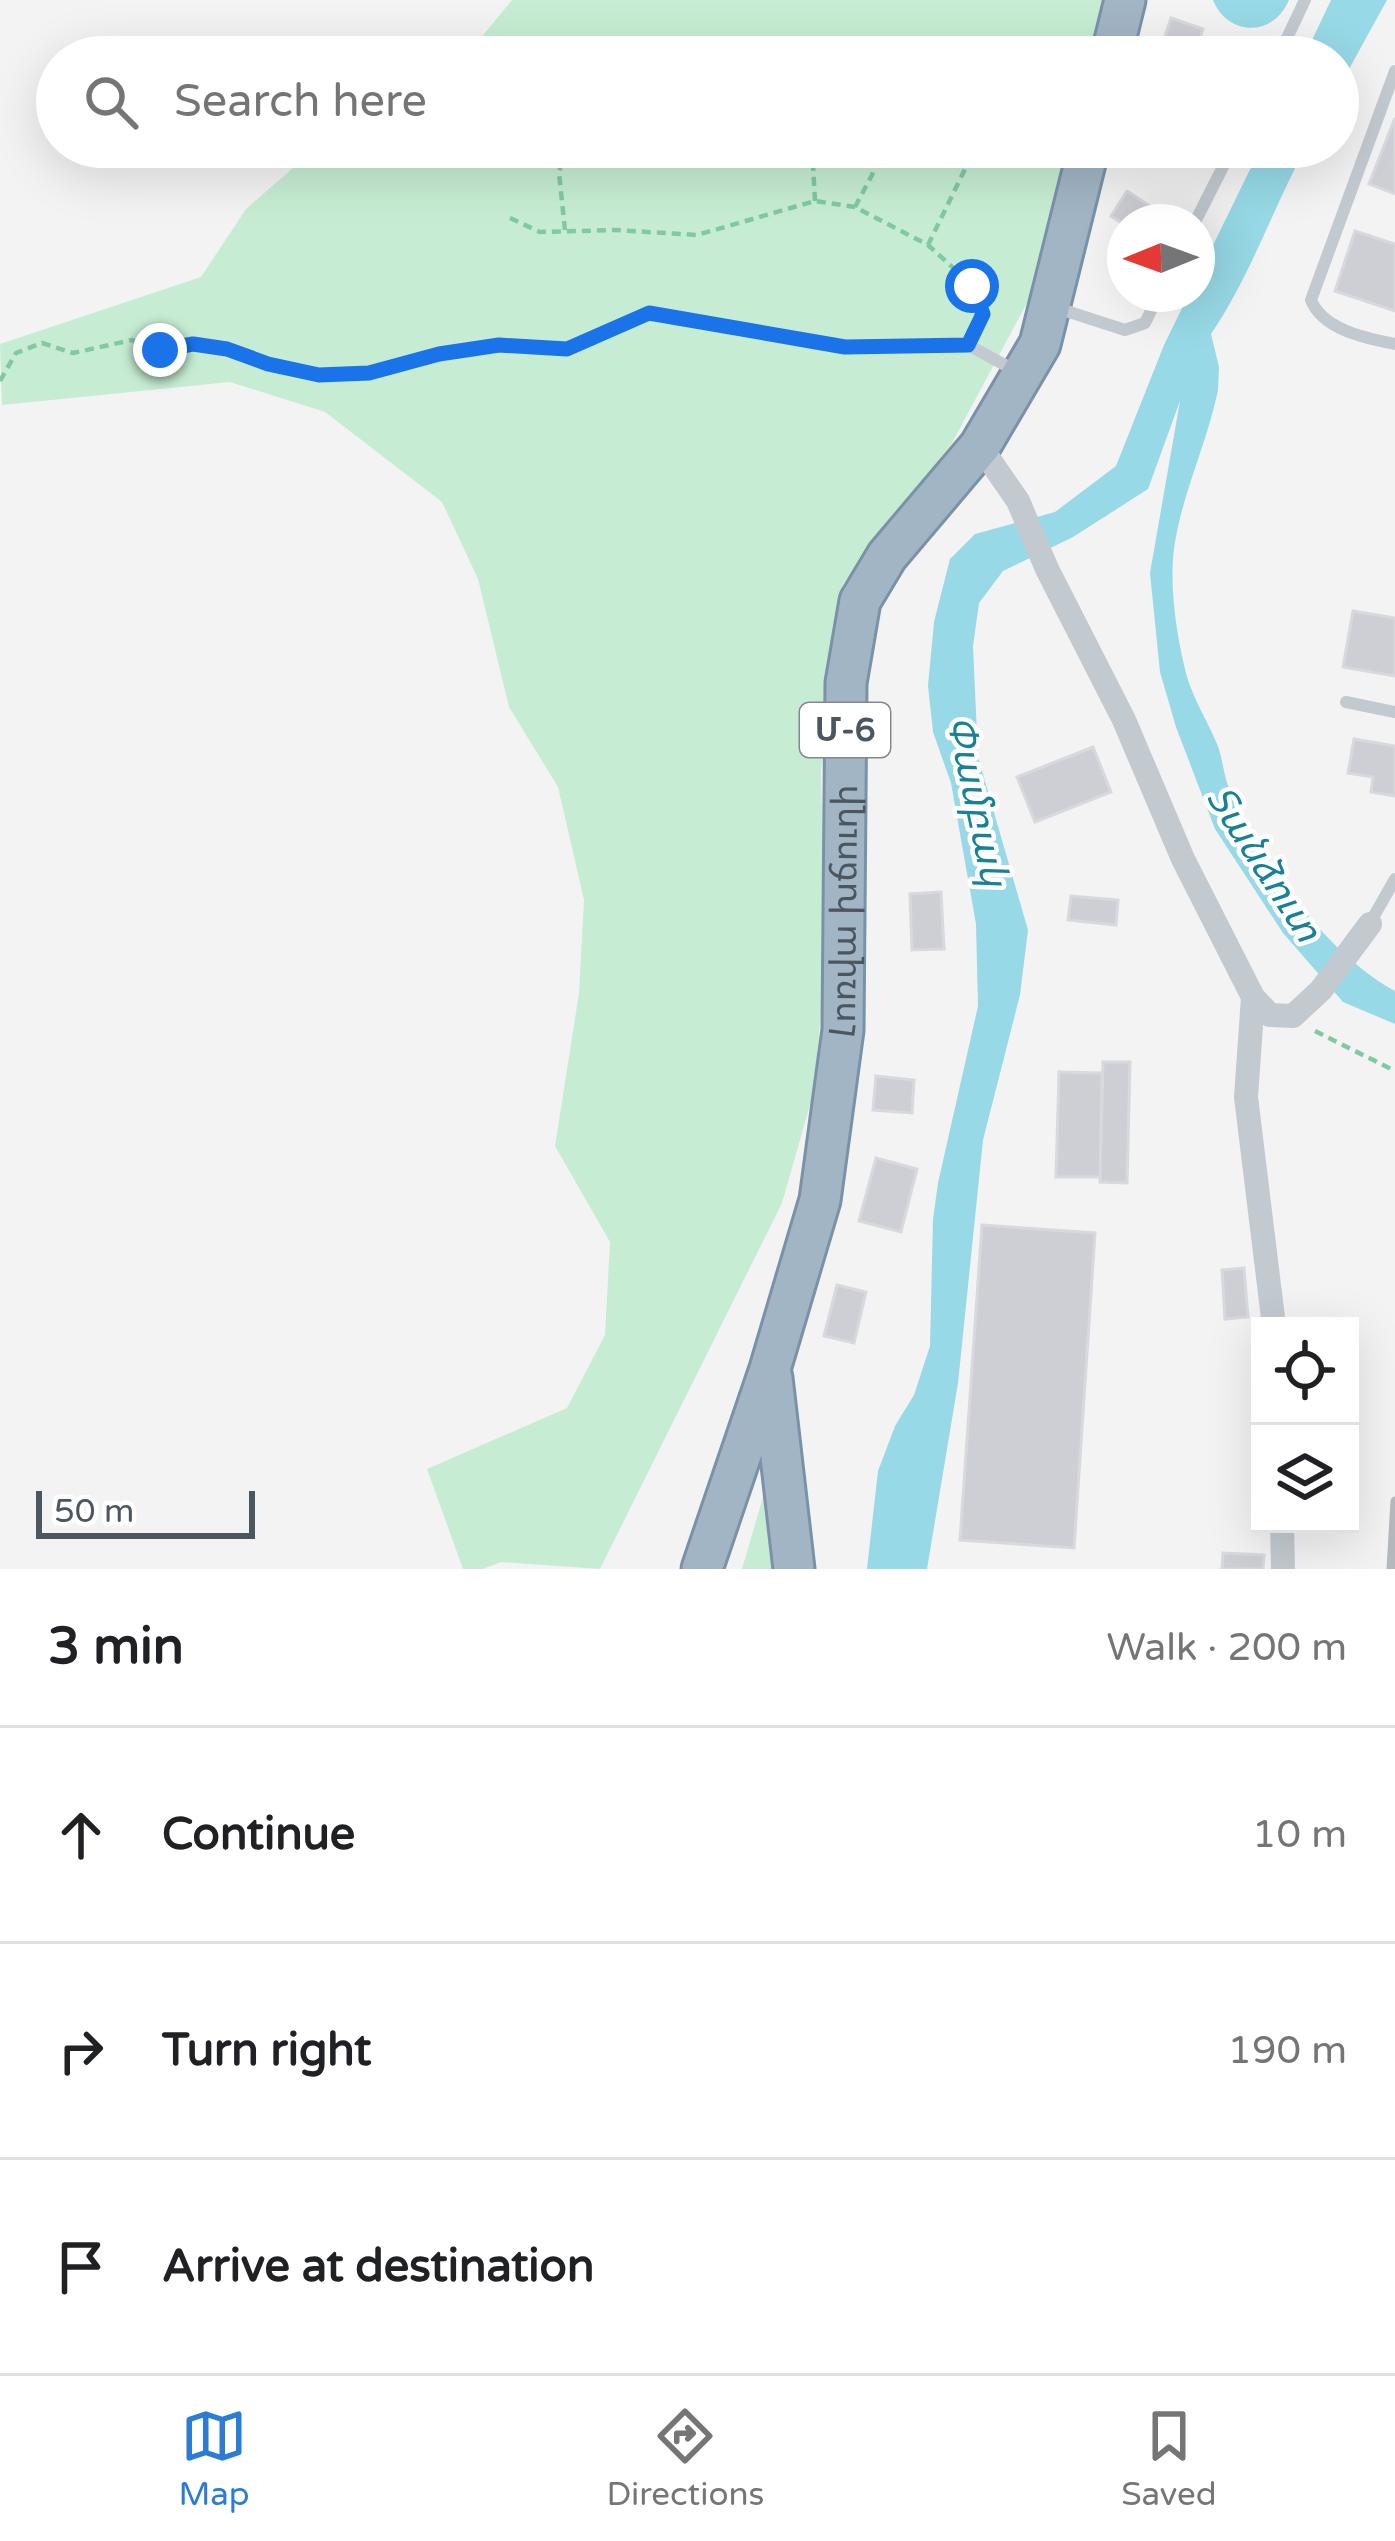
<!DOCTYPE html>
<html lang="en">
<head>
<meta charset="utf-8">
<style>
  :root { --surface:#fff; --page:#f6f6f6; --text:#202124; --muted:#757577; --line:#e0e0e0; --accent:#2a7cd7 }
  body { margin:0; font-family:"Varela Round","Noto Sans Armenian",sans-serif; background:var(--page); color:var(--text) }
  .controls { position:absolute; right:36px; bottom:36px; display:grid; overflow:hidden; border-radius:0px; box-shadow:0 12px 48px #0002 }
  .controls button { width:108px; height:108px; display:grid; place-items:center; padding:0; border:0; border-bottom:3px solid var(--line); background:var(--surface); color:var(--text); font:60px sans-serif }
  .compass { position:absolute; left:1107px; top:204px; width:108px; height:108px; border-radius:50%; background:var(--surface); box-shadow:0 12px 48px #0002; rotate:269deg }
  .scale { position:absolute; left:36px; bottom:30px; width:219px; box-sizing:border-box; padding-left:12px; border:6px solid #4b565f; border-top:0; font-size:33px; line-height:42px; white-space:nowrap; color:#4b565f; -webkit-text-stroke:9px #fff; paint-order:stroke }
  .stop { position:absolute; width:36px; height:36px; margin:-27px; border:9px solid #1a73e8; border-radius:50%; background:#fff }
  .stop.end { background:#1a73e8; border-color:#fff; box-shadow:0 3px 12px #0008 }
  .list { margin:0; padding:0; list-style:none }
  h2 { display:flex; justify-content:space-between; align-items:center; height:156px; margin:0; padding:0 48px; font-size:51px }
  h2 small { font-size:39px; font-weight:400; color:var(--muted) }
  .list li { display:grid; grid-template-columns:78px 1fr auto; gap:36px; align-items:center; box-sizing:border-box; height:216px; padding:0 48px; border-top:3px solid var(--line) }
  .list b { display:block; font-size:45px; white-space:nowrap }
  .list em { font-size:39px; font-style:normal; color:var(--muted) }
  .icon { flex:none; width:66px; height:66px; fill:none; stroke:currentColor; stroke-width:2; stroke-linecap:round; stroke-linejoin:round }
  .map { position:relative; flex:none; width:1395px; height:1569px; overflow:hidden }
  .search { position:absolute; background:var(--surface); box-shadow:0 12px 48px #0002; left:36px; right:36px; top:36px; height:132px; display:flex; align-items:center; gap:30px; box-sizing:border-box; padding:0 42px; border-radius:66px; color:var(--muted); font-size:45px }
  .sheet { height:804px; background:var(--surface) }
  nav { display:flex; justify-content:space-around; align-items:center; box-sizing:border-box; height:168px; border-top:3px solid var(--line); background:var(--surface); font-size:33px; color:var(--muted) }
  nav a { display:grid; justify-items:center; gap:6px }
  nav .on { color:var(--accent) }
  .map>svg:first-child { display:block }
  .green { fill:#c6edd3 }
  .water { fill:#97d9e6 }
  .building { fill:#cdcfd4; stroke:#d7d9dd; stroke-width:3 }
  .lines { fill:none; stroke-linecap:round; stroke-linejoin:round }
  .trunk-casing { stroke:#7a92a8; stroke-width:45 }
  .path { stroke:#80c9a2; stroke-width:4.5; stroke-dasharray:9 6; stroke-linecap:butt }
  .service { stroke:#c2cad0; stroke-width:12 }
  .minor { stroke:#c2cad0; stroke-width:24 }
  .trunk { stroke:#a2b5c5; stroke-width:39 }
  .rail { stroke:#b5b8bc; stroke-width:9 }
  .route { stroke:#1a73e8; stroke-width:15 }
  .labels { text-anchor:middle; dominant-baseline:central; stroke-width:9; stroke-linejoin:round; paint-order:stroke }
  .shield { fill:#fff; stroke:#81898f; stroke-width:3 }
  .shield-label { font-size:33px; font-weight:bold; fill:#4b565f }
  .street-label { font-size:36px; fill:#4b565f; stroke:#fff }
  .water-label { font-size:39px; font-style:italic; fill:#178196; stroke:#fff }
</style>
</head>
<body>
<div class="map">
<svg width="1395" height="1569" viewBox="0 0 1395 1569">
  <rect width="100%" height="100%" fill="#f4f3f3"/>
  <path class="green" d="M512,0H1113L1094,57H465Z
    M317,147H1067L1034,290L952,443L843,584L821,771L825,968L814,1091L782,1203L600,1569L501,1562L483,1569H463L427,1469L567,1408L605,1335L610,1242L555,1146L579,993L584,900L558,787L509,707L478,579L442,502L325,412L230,382L2,405L0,344L201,277L246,209Z
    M770,1473L777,1569H742Z"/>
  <path class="water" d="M1213,0H1289C1274,37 1228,37 1213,0Z
    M1331,0H1387L1338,89V57H1304Z
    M1261,147H1306C1273,208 1250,277 1211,334L1219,367L1218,390C1207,444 1181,496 1174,549C1169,588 1177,639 1187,677C1194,700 1208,722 1217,744C1223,758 1223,774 1229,788C1258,860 1327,954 1395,991V1024L1343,1002L1283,933L1215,829L1176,727L1160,672L1150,573L1180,401L1148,489L1073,537L1003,571L979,603L973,646L978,757L1028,930L1020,995L983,1140L958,1383L927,1569H867L878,1471L895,1426L914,1395L930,1346L933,1219L938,1183L978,1006L976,924L951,783L933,732L928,686L934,622L950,559L975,534L1055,512L1116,466L1164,345L1189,294H1197V278Z"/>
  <path class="building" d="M1171,18L1203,29L1194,57H1158Z
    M1395,118V194L1369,184Z
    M1127,191L1168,218L1166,222L1125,225L1111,216Z
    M1355,231L1395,244V311L1335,291Z
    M1353,611L1395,618V676L1343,667Z
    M1354,739L1395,746V796L1371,792L1373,777L1348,773Z
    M1093,747L1111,792L1035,822L1017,777Z
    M941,892L944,949L912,950L910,894Z
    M1071,896L1118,900L1116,925L1068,920Z
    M1103,1062H1130L1127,1183L1100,1182Z
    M1059,1072L1102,1073L1100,1177H1056Z
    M876,1076L914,1080L912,1113L873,1110Z
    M876,1158L917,1169L901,1232L859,1221Z
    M982,1225L1095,1233L1074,1548L960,1540Z
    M1244,1268L1248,1317L1225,1319L1222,1270Z
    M837,1285L866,1292L854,1343L824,1336Z
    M1223,1553L1264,1555L1263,1569H1222Z"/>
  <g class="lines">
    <g class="trunk-casing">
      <g id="trunk">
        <path d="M1111,57L1125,0"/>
        <path d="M772,1378L794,1569"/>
        <path id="s1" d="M702,1569L770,1369L820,1200L843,1030L846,683L860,601L887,556L980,446L1040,344L1089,147"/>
      </g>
    </g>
    <path class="path" d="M565,147L559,173L565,230
      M812,147L815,201
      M855,207L872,175L881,147
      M510,218L540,232L616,230L697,235L815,201L855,207L928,245L972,285L983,314L976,329
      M928,245L968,163
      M0,381L16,353L42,343L73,353L132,340L160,350L193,344L227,349L268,365L319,375L369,373L439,354L499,345L567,349L633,320
      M1315,1031L1395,1071"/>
    <path class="service" d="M1278,57L1305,0
      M1395,71L1311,300C1323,330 1366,338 1395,344
      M1195,222L1233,147
      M1057,308L1125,330L1145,323L1159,294
      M649,313L845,347L968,345L1016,371
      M1346,702L1395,712
      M1370,923L1395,879"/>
    <path class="minor" d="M980,446L1018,501L1047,569L1124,720L1183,859L1253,997L1270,1015L1293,1016L1321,990L1370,924
      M1253,997L1246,1097L1274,1326
      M1282,1524L1283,1569"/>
    <use href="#trunk" class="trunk"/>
    <path class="rail" d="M1391,1569L1395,1501"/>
  </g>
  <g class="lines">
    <path class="route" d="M160,350L193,344L227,349L268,364L319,375L369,373L439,354L499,345L567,349L649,313L845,347L968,345L983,314L972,286"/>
  </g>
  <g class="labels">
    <rect class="shield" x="800" y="703" width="90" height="54" rx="9"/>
    <g class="shield-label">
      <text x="845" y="730">Մ-6</text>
    </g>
    <g class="street-label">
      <text stroke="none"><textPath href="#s1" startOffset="678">Լոռվա խճուղի</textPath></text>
    </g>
    <g class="water-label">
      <text transform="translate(977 801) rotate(78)">Փամբակ</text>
      <text transform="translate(1264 864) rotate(57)">Տանձուտ</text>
    </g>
  </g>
</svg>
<div class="controls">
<button><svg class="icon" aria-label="locate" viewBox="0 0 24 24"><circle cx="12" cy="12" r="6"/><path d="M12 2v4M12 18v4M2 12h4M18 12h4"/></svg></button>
<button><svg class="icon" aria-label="layers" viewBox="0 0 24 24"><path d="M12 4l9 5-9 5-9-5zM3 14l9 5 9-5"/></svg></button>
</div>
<svg class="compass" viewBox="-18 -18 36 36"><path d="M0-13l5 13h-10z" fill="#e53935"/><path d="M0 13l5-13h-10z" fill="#757577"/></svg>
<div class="scale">50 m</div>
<div class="stop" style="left:972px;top:286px"></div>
<div class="stop end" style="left:160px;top:350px"></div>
<div class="search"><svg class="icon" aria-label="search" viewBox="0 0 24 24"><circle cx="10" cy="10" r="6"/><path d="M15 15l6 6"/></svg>Search here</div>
</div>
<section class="sheet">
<h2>3 min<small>Walk · 200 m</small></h2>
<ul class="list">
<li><svg class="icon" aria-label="ahead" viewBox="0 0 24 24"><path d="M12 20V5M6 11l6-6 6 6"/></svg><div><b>Continue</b></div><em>10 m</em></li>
<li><svg class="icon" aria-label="right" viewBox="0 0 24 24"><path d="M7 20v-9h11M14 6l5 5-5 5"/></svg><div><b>Turn right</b></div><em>190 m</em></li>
<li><svg class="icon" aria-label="arrive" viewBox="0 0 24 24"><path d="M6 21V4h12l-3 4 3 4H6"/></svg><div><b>Arrive at destination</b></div></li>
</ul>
</section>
<nav>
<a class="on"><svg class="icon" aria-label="map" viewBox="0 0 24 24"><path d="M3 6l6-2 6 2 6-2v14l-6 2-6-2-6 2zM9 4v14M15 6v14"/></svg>Map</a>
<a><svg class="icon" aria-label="directions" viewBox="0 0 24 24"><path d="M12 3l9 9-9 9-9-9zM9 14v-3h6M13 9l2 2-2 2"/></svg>Directions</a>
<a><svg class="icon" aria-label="saved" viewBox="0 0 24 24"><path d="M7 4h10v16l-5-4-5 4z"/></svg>Saved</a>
</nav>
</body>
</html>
